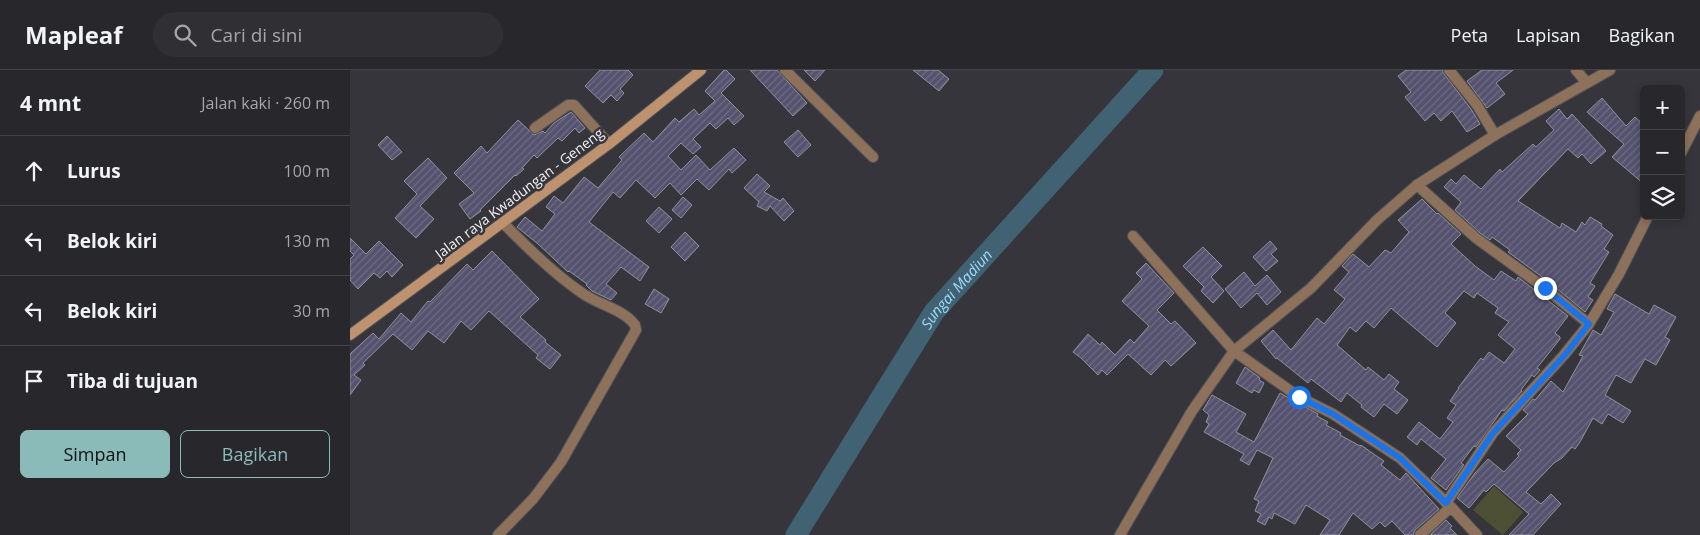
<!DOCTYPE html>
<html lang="id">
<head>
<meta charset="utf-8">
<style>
  :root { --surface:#28282c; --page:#303034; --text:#f1f3f6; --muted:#a5a6a9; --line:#444448; --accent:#8bbbb9 }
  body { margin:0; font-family:"Open Sans",sans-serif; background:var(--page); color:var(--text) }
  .controls { position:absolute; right:15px; top:15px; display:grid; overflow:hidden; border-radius:8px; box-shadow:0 2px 8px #0003 }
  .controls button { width:45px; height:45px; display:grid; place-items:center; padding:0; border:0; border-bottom:1px solid var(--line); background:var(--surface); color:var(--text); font:25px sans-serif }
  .stop { position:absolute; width:15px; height:15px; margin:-11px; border:4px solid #1a73e8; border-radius:50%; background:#fff }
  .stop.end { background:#1a73e8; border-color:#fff; box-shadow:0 1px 5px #0008 }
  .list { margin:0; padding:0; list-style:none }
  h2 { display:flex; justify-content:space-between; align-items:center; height:65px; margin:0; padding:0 20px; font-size:21px }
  h2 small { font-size:16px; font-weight:400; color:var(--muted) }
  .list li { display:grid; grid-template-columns:32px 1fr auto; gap:15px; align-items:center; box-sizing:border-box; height:70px; padding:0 20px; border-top:1px solid var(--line) }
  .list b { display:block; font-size:19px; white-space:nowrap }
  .list em { font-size:16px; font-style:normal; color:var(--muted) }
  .actions { display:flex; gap:10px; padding:15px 20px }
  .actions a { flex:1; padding:11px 0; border:1px solid var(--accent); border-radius:8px; text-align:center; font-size:18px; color:var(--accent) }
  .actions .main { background:var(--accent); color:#111 }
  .icon { flex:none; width:28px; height:28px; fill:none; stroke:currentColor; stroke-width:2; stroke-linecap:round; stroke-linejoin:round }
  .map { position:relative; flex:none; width:1350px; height:465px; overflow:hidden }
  header { display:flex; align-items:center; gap:30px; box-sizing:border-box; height:70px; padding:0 25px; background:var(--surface); border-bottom:1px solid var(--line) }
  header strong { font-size:24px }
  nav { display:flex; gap:28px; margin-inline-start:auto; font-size:18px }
  .search { width:350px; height:45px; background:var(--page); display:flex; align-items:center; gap:12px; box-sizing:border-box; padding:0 18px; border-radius:28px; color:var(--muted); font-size:19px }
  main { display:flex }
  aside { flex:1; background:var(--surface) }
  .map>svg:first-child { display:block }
  .pitch { fill:#4d5035 }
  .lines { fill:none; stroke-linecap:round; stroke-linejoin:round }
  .river { stroke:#416273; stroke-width:21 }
  .building { fill:url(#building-hatch); stroke:#929199 }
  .minor-casing { stroke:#535359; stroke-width:12 }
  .tertiary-casing { stroke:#535359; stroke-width:12 }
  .secondary-casing { stroke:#535359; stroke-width:12 }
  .minor { stroke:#8d715b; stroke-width:10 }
  .tertiary { stroke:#8d715b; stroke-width:10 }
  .secondary { stroke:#be926e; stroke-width:10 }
  .route { stroke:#1a73e8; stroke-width:6 }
  .labels { text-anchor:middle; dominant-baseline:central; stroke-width:5; stroke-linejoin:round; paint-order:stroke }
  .street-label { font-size:14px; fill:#f0f0f4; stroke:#35353b }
  .water-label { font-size:15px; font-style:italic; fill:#9ddbfb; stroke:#35353b }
</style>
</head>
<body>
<header>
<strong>Mapleaf</strong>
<div class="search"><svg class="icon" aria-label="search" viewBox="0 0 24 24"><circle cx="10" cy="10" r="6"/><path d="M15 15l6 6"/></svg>Cari di sini</div>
<nav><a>Peta</a><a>Lapisan</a><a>Bagikan</a></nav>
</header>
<main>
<aside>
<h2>4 mnt<small>Jalan kaki · 260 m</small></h2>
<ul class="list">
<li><svg class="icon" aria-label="ahead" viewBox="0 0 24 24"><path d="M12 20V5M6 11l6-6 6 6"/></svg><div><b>Lurus</b></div><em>100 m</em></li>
<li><svg class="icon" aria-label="left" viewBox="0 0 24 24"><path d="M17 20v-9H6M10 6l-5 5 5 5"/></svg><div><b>Belok kiri</b></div><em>130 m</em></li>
<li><svg class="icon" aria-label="left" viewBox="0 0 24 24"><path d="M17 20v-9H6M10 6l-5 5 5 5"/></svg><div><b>Belok kiri</b></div><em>30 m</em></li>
<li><svg class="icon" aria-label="arrive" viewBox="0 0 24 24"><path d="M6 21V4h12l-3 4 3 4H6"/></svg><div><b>Tiba di tujuan</b></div></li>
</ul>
<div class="actions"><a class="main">Simpan</a><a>Bagikan</a></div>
</aside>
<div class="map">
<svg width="1350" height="465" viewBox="0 0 1350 465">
  <defs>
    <pattern id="building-hatch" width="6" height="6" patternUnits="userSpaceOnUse" patternTransform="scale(1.25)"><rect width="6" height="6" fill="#55526f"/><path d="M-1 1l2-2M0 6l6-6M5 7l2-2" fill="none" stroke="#6e6b84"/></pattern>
  </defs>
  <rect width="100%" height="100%" fill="#35353b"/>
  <path class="pitch" d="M1144,416L1173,442L1153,465L1123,440Z"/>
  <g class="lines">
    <path class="river" id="s1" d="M446,465L584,242L803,0"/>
  </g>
  <path class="building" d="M250,0H278L283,5L270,19L274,23L267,31L261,25L253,33L235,16Z
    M374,0H376L385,9L371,23L394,46L384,55L378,48L366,59L360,53L343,69L351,77L343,84L331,73L318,86L331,100L346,85L360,100L384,78L396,90L382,103L379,99L359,120L347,109L331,125L320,113L305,128L286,110L270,128L263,122L239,152L299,197L290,211L271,197L256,214L267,223L261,230L242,221L236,215L237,214L219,201L218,202L188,174L167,157L175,147L192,161L205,144L196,137L204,126L213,133L234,107L248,118L272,90L269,87L294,63L303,72L325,48L329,52L344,39L349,45L365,31L355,21Z
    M400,0H427L457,33L443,46Z
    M454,0H475L465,11Z
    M563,0H588L599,9L589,21Z
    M1056,0H1092L1094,4L1121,39L1130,54L1117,62L1102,41L1091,51L1084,43L1075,51L1055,27L1061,22L1048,6Z
    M1132,0H1163L1146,13L1155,24L1137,38L1117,11Z
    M1252,28L1276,56L1285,47L1294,55V114L1262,87L1274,74L1237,42Z
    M1209,39L1217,49L1222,44L1256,81L1241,94L1232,84L1228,88L1218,79L1168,131L1210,158L1212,153L1226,162L1232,152L1235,155L1240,147L1252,154L1251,156L1263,165L1254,179L1259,182L1240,213L1245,216L1238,227L1243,230L1235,242L1199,212L1158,182L1160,180L1142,167L1140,170L1130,163L1105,140L1111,132L1094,117L1101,109L1106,114L1114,105L1131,119L1150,99L1152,102L1183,74L1186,77L1204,60L1196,51Z
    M221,42L235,58L229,63L225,58L212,71L208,68L187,88L184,85L172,98L174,99L166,106L165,105L130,140L131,141L120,149L109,134L124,123L104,103L131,76L137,83L168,50L184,65L193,61L195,63L204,53Z
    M448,60L461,75L448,87L434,72Z
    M37,66L52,82L42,90L28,75Z
    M78,88L97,108L70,136L84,149L66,168L45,148L67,124L54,111Z
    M407,104L420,116L414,122L430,131L433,128L444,141L434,151L420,136L417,141L407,136L409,132L394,118Z
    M333,127L342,135L331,148L322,140Z
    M1072,129L1087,144L1088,143L1111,164L1101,174L1125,196L1144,210L1151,201L1166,211L1168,207L1218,246L1205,263L1210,267V269L1187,298L1190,300L1184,307L1182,305L1171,320L1172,321L1154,341L1152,340L1126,377L1124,376L1111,393L1114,395L1096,420L1081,408L1096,389L1071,369L1067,375L1057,367L1069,352L1090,369L1103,352L1097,348L1106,335L1100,331L1109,318H1108L1131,288L1133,290L1139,282L1154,293L1165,279L1148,265L1159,252L1145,243L1148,238L1127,223L1124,228L1114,221L1095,243L1106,253L1087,277L1041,238L1024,258L1016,251L1006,262L1000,257L987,275L1016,300L1018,297L1034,310L1039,304L1049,312L1044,319L1058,330L1047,344L1034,334L1024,347L1011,337L1012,335L997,323L991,332L961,309L958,313L927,288L926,289L911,271L923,260L941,280L967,248L974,254L995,229L984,220L999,202L992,196L1003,184L1019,197L1035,180L1041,183L1059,162L1048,150Z
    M309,137L322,149L309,163L296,151Z
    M335,162L349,176L335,191L321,177Z
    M0,168L16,184L29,171L53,195L42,207L37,201L30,208L24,203L8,219L0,210V189L4,185L0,181Z
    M920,171L927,179L921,184L928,191L916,201L903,187Z
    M853,177L872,196L861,207L874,221L863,233L851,221L854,217L833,196Z
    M142,181L189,229L170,247L196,270L195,272L211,285L200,299L186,288L188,285L139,241L121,260L111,251L94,273L78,261L62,280L43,264L13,293L15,295L4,305L11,310L0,325V284L23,263L29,269L51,243L61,252L78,231L80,232L117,194L123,200Z
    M796,193L824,223L807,240L821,254L825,251L846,273L821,296L815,290L801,305L778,284L757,305L752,300L748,305L731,288L723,282L738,264L750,275L752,272L765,285L780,269L784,273L799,256L772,231L792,209L786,203Z
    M894,202L905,216L917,205L931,222L917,235L907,223L891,238L875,219Z
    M304,219L319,229L311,243L295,234Z
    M1265,224L1299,244L1304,235L1326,247L1315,267L1320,270L1306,295L1295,289L1281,313L1266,305L1255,325L1281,341L1273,353L1258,344L1252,354L1243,348L1230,372L1225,379L1222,377L1212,388L1204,393L1176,422L1191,434L1201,424L1211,434L1183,465H1159L1179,444L1144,414L1136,422L1134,420L1119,438L1107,428L1125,403L1138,389L1154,402L1169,386L1167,384L1171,380L1156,366L1178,344L1173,340L1183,329L1185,330L1201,311L1213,322L1233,286L1229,285L1242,262L1243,260L1251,265L1264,242L1257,239Z
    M895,297L910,308L909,310L914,313L909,323L904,320L902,323L886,313Z
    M930,323L968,344L967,346L978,352L976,355L991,363L990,365L1010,376L1011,375L1025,385L1034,391L1031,395L1050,410L1056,403L1089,439L1065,460L1063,465H1055L1042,451L1035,457L1030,452L1022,459L1003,443L989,465H970L980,450L956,435L945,454L924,443L922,449L919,447L915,455L907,451L911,444L905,441L909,431L904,429L923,388L907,380L899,395L890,390L894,384L854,362L859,354L856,352L859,345L853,340L862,325L896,344L886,362L904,372Z
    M1096,450L1102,456L1100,458L1107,465H1080Z"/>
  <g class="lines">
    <g class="minor-casing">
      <path id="minor" d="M435,0L523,87
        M1099,0L1127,35L1145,65
        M1226,0L1237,13
        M185,58L218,35H224L259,74
        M1331,83L1350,46
        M1067,115L1126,168L1195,218L1239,254
        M783,166L884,281L949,327L983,344L1050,388L1101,437L1127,465
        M1096,433L1143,363L1214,285L1239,254L1269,204L1298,146
        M148,465L183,429L211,392L286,260L285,255C273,239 249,235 232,223C203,203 178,178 153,153
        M1070,465L1101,437"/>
    </g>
    <g class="tertiary-casing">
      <path id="tertiary" d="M770,465L842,341L884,281L961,218L1027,150L1067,115L1145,65L1260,0"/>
    </g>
    <g class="secondary-casing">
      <path id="secondary" d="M0,265L259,74L351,0"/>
    </g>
    <use href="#minor" class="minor"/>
    <use href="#tertiary" class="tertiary"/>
    <use href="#secondary" class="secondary"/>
  </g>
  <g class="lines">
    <path class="route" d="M949,327L983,344L1050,388L1096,433L1143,363L1214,286L1239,254L1195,218"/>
  </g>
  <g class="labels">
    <g class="street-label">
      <text transform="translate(169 123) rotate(-37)">Jalan raya Kwadungan - Geneng</text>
    </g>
    <g class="water-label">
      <text stroke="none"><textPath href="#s1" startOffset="294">Sungai Madiun</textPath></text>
    </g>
  </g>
</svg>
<div class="controls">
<button>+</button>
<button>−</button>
<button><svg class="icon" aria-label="layers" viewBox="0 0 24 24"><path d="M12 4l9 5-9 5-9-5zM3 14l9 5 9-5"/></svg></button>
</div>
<div class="stop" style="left:949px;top:327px"></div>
<div class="stop end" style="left:1195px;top:218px"></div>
</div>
</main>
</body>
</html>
